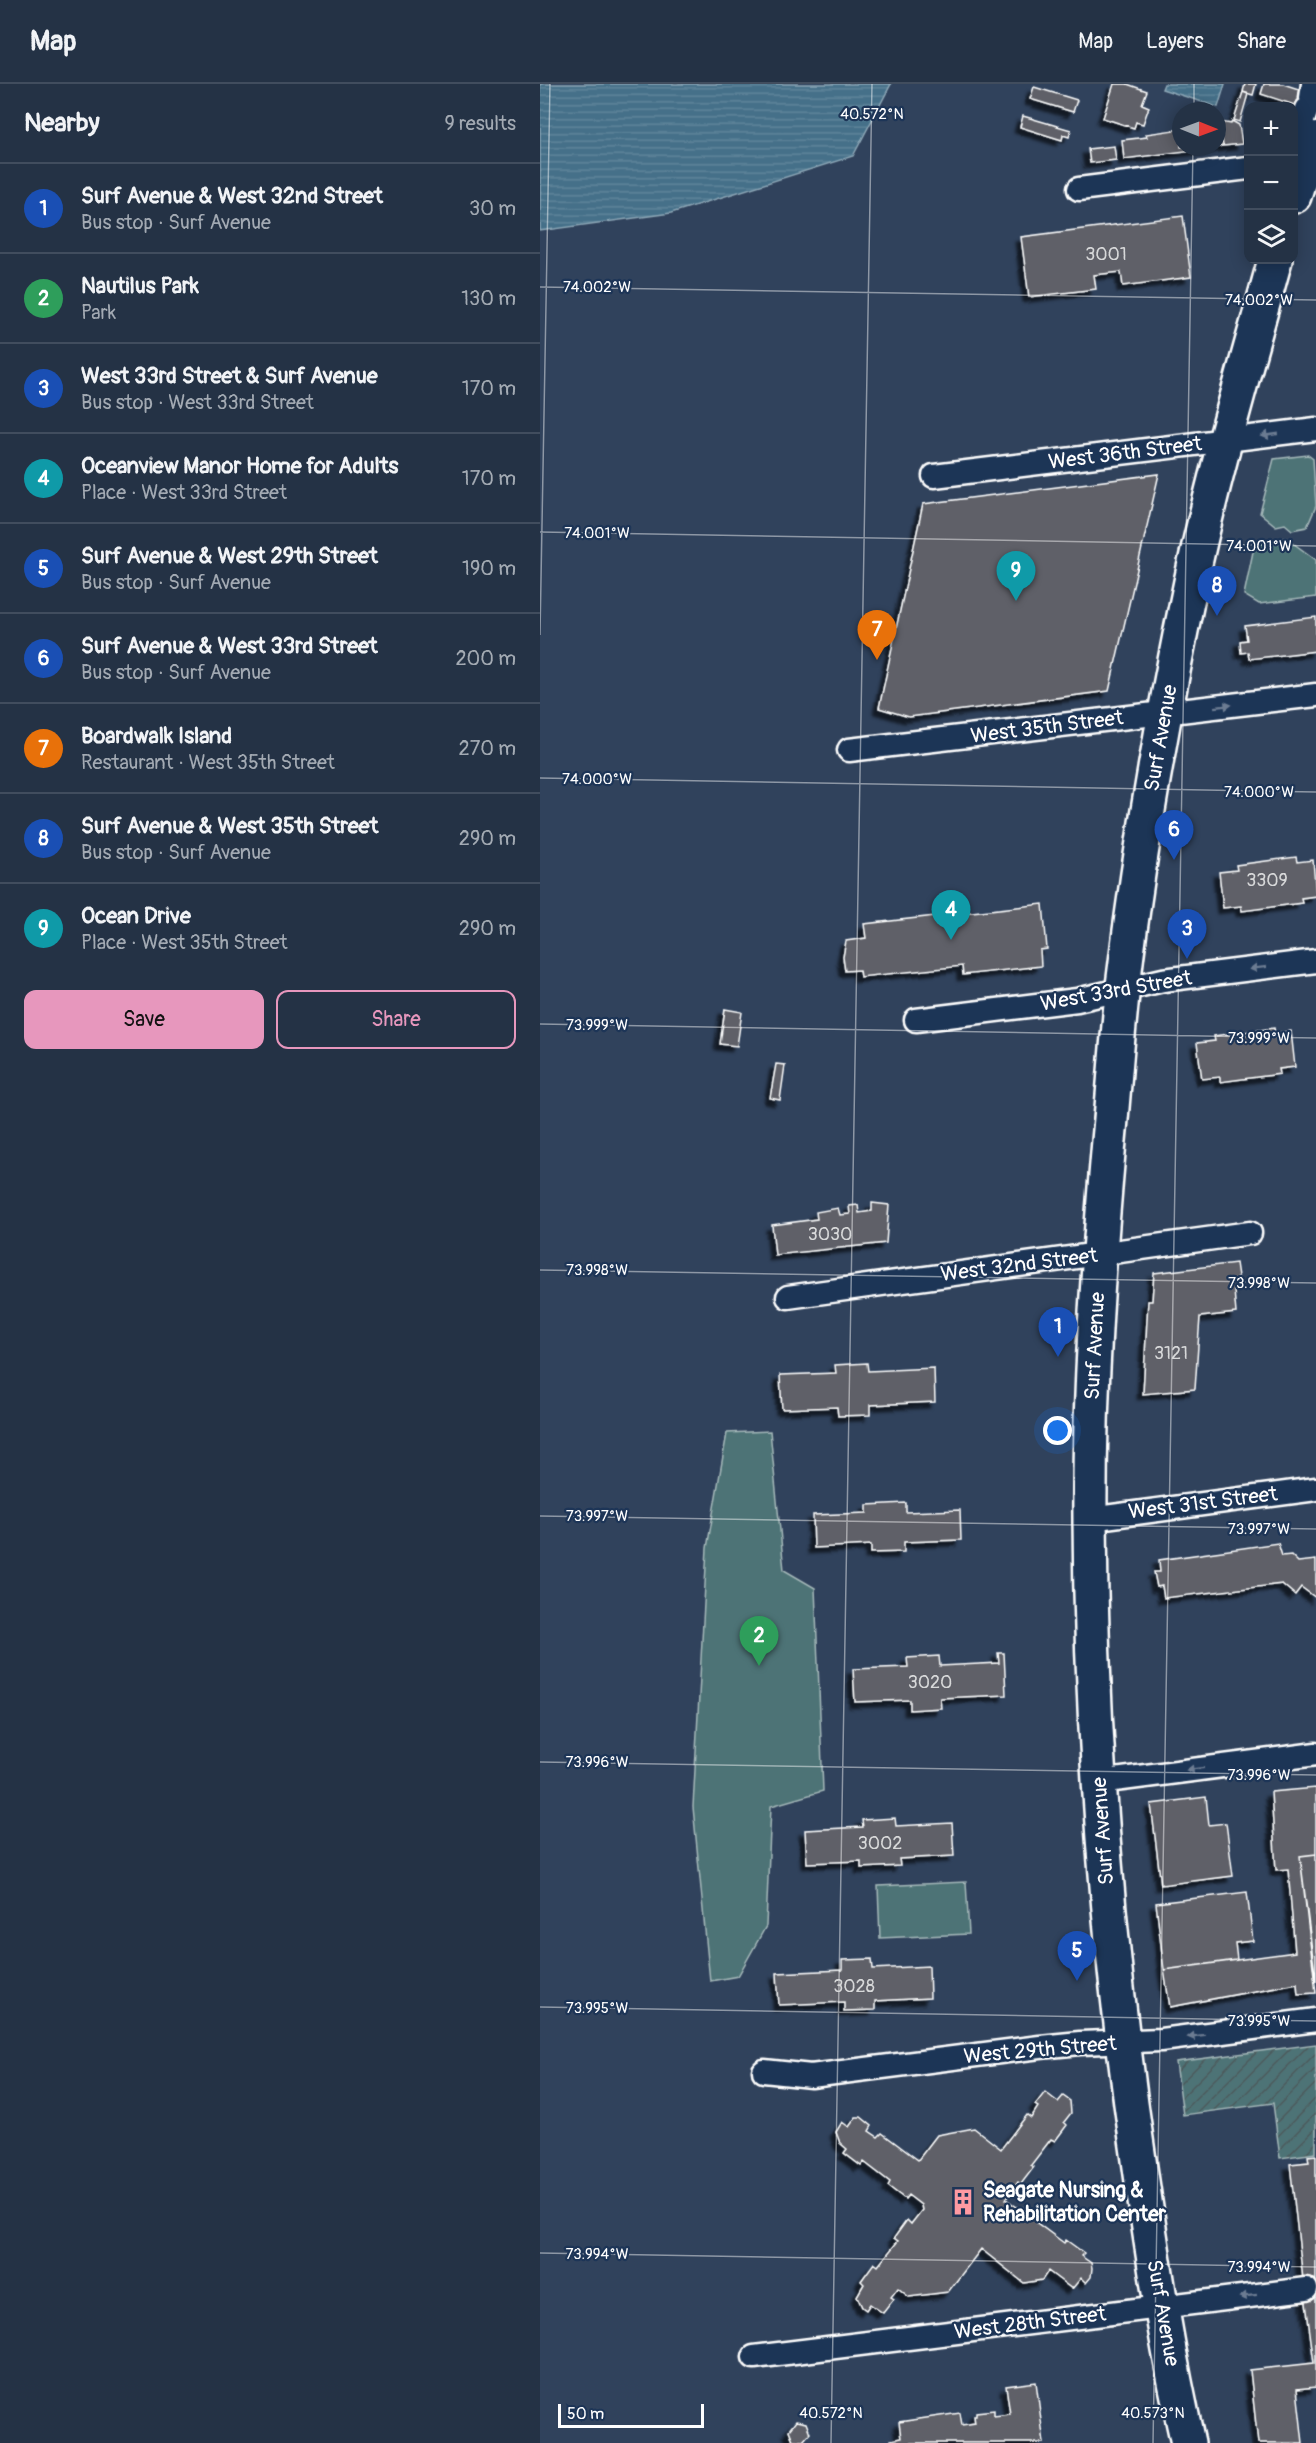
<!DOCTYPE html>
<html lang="en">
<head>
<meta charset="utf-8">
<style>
  :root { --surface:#243245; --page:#303e50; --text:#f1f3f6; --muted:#a3aab3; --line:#414d5e; --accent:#e797bd }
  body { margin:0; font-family:Pangolin,sans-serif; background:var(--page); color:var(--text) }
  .controls { position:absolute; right:18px; top:18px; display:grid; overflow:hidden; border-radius:12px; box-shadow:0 3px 15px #0003 }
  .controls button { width:54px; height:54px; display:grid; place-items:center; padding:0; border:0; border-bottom:2px solid var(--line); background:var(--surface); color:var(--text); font:30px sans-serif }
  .compass { position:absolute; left:632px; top:18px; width:54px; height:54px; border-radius:50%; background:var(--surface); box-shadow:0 3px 15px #0003; rotate:91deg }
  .scale { position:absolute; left:18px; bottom:15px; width:146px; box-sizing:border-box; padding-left:6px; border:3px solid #fff; border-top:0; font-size:16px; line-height:21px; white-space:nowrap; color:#fff; -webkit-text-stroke:4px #1d3557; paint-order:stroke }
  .you { position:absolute; left:518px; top:1347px; width:21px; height:21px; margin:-15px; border:4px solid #fff; border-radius:50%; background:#1a73e8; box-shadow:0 0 0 9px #1a73e833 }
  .badge { display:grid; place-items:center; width:39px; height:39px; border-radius:50%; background:var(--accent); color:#fff; font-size:20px; font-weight:700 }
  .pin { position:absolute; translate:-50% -50px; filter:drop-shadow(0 2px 3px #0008) }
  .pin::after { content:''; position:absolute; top:32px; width:21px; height:18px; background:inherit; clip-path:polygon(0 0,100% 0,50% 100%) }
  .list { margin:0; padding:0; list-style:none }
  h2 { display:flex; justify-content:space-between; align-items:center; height:78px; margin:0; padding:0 24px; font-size:26px }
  h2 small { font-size:20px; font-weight:400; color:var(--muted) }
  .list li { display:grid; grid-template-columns:39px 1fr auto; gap:18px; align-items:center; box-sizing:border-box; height:90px; padding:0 24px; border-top:2px solid var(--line) }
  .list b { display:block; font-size:22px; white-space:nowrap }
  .list p { margin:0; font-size:20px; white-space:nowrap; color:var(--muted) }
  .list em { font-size:20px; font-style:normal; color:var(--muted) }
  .actions { display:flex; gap:12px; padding:18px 24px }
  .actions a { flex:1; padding:14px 0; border:2px solid var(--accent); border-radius:12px; text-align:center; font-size:21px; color:var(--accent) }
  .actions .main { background:var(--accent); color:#111 }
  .icon { flex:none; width:33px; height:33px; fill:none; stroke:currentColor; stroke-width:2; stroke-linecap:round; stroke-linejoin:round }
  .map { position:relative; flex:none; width:776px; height:2359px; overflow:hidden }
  header { display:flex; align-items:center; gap:36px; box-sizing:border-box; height:84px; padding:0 30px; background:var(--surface); border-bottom:2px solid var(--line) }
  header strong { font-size:28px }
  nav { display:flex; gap:33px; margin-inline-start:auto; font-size:21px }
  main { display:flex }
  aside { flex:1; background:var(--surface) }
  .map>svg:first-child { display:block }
  .park { fill:#4d7376; stroke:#a6b9ba; stroke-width:1.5 }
  .garden { fill:url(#garden-furrows); stroke:#a6b9ba; stroke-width:1.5 }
  .water { fill:url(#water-rules); stroke:#8fa9b8; stroke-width:1.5 }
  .building { fill:#5e6168; stroke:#fff; stroke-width:1.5; filter:url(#shadow) }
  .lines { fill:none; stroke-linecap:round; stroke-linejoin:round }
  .street-casing { stroke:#fff; stroke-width:27 }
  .secondary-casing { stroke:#fff; stroke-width:38 }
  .street { stroke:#1d3557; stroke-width:22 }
  .secondary { stroke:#1d3557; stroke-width:33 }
  .oneway { fill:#6c7c92 }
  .ticks { fill:none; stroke:#fff; stroke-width:1.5; stroke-opacity:0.45 }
  .labels { text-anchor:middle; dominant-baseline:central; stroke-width:4.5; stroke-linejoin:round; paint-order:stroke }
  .number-label { font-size:18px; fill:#d7d8d9 }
  .street-label { font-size:21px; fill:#fff; stroke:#1d3557 }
  .poi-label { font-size:21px; font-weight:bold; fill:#fff; stroke:#1d3557; text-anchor:start }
  .ticks-label { font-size:15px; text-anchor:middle; fill:#fff; stroke:#1d3557; stroke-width:4.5; stroke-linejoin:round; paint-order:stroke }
</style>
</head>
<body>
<header>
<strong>Map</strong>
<nav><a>Map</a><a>Layers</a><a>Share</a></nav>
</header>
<main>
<aside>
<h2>Nearby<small>9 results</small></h2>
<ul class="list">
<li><span class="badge" style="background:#1a4fb4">1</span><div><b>Surf Avenue &amp; West 32nd Street</b><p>Bus stop · Surf Avenue</p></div><em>30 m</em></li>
<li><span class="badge" style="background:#2e9e5b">2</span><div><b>Nautilus Park</b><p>Park</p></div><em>130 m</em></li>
<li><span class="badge" style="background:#1a4fb4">3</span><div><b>West 33rd Street &amp; Surf Avenue</b><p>Bus stop · West 33rd Street</p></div><em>170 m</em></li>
<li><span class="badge" style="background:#0f9aa8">4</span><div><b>Oceanview Manor Home for Adults</b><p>Place · West 33rd Street</p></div><em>170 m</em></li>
<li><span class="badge" style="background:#1a4fb4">5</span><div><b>Surf Avenue &amp; West 29th Street</b><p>Bus stop · Surf Avenue</p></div><em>190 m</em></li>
<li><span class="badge" style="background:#1a4fb4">6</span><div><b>Surf Avenue &amp; West 33rd Street</b><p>Bus stop · Surf Avenue</p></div><em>200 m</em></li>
<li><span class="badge" style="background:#e8710a">7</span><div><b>Boardwalk Island</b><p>Restaurant · West 35th Street</p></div><em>270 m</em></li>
<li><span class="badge" style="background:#1a4fb4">8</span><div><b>Surf Avenue &amp; West 35th Street</b><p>Bus stop · Surf Avenue</p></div><em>290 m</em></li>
<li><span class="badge" style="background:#0f9aa8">9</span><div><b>Ocean Drive</b><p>Place · West 35th Street</p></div><em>290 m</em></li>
</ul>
<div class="actions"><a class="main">Save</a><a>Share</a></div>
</aside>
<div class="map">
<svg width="776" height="2359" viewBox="0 0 776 2359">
  <defs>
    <pattern id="garden-furrows" width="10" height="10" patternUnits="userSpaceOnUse" patternTransform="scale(1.5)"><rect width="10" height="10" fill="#4d7376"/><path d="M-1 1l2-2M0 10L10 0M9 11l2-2" fill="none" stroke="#4c5a5b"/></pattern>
    <pattern id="water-rules" width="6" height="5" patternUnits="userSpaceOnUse" patternTransform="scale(1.5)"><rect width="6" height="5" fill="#446f89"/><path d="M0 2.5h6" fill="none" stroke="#60859b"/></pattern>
    <filter id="shadow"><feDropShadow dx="-5.5" dy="5.5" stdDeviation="1.5" flood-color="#0009"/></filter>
  </defs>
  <rect width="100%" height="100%" fill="#30425c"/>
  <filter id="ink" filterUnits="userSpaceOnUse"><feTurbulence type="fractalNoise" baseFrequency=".0167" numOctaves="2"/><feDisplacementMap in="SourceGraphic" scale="12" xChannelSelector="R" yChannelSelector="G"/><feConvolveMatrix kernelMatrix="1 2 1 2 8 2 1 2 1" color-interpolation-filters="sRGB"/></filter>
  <g filter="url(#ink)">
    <path class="park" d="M768,371L773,375L776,422L767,443L752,446L745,440L736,442L720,429L734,375Z
      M746,454L776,476V513L719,520L704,511L715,458Z
      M230,1347L244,1486L275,1504L283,1707L231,1722L226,1842L198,1892L170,1897L153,1723L167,1464L187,1349Z
      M426,1798L429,1850L340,1854L338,1802Z"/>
    <path class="garden" d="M776,1960V2069L740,2074L733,2019L643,2031L636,1978Z"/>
    <path class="water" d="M0,0H351L313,72L131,129L0,147Z
      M624,0H685L678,23L622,5Z"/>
    <path class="building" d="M574,0H587L607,7L602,20L609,23L603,40L596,38L594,44L563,34Z
      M705,0H716L713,11L703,8Z
      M724,0H743L768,8L767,25L721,10Z
      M494,3L537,16L533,28L490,15Z
      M703,8L708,10L700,38L694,36Z
      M483,32L531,46L529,53L523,51L522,56L480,43Z
      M692,37L699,41L702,60L683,62L680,38L691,40Z
      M641,45V63H676L584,75L582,56L607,53L606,50Z
      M681,47L683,62L677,63V48Z
      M574,62L576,76L550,79L548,65Z
      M643,132L651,193L583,202L581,188L554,191L556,205L489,213L481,153Z
      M619,390L569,607L369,633L339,624L383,420Z
      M776,533V567L709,575L708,568L701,569L700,557L707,556L705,542Z
      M756,773L757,778L773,776L776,812L761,814L762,819L702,827L701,822L683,824L679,788L697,786L696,781Z
      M503,820L507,865L500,866L501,882L423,891L422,882L320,893L319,886L305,887L303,873L306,857L326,854L324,840Z
      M185,925L202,928L197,962L180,960Z
      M734,944L735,949L751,947L755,983L739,985L740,990L680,998V993L662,995L657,959L675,957L674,952Z
      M236,980L245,981L240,1016L230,1014Z
      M332,1119L349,1121L346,1159L235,1171L232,1141L277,1135L276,1128L298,1124L300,1131L310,1130L309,1122L318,1121L319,1129L332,1127Z
      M696,1179L700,1206L694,1207L696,1229L660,1233L655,1305L603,1310L608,1217H612L614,1189Z
      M327,1279L328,1287L394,1284L395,1318L330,1321V1331L298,1332L297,1323L242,1325L240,1291L296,1289L295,1281Z
      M366,1419V1428L420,1426L421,1456L364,1458V1468L331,1469V1461L274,1464L273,1431L327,1429V1421Z
      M738,1459L742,1472L751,1471L758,1478L776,1476V1514L761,1503L755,1511L742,1500L624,1514L622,1502L617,1503L614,1488H620L619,1476Z
      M458,1569H464L466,1611L400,1614L401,1624L370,1626V1616L315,1618L313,1585L368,1583L367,1574L399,1572L400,1582L459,1579Z
      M776,1704V1770L760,1772L776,1909L758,1910L757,1899L630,1923L624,1886L755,1868L748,1785L736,1786L731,1708Z
      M666,1713L669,1741L686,1739L693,1792L621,1801L611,1720Z
      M355,1734L356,1742L412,1739L414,1772L359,1775L360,1782L321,1784V1777L267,1779L265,1746L323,1743L322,1736Z
      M776,1770V1898L760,1772Z
      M707,1808L713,1857L695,1859L697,1876L624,1886L616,1819Z
      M332,1875L333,1885L389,1882L390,1914L335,1917V1926L304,1927V1918L239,1921L237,1889L302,1886V1876Z
      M505,2008L518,2018L523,2012L530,2017L531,2029L524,2038L527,2041L515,2057L511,2055L491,2081L494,2083L481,2100L478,2098L466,2115L481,2126L484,2123L500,2135L497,2139L524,2159L526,2156L544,2169L541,2172L551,2179L552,2184L551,2193L546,2199L541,2194L532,2205L508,2187L502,2196L484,2199L441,2165L408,2208L369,2213L358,2204L351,2213L354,2215L343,2229L330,2220L326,2226L322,2223L317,2212L324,2200L321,2197L334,2179L338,2182L358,2157L354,2154L367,2136L371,2140L382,2126L381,2121L368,2111L365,2115L348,2102L350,2098L324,2078L321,2082L304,2069L307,2065L300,2059L296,2048L302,2038L309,2043L316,2033H321L332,2042L329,2047L338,2053L342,2049L378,2076L397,2051L434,2044L461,2065L487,2031L491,2034L498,2023L495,2021Z
      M776,2071V2203L764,2204L750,2080L769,2078L768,2072Z
      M776,2203V2303L757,2305L763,2359H718L710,2286L774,2279L764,2204Z
      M496,2298L504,2359H352L351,2356L361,2354L359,2338L420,2329L422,2341L435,2339L434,2332H436V2328L454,2326V2332L470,2330L466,2302Z
      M256,2337L266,2339L270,2349L263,2357L253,2356L249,2346Z"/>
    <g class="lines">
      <g class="street-casing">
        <path id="street" d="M771,14L773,0
          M765,77L756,56L767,25
          M765,77L776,50
          M539,105L708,84
          M394,392L776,345
          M309,666L776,611
          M376,936L537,916L623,896L776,877
          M248,1213L710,1149
          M550,1435L776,1405
          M559,1698L776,1670
          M224,1987L271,1992L500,1963L540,1959L621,1956L776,1936
          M214,2273L766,2205"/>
      </g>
      <g class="secondary-casing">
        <path id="secondary" d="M754,112L765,77
          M648,2359C628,2272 615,2185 602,2097C569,1878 551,1655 550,1434C549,1308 558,1182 569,1057C574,1006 577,954 583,902C599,767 623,631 651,498C674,389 706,282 735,176"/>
      </g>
      <use href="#street" class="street"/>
      <use href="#secondary" class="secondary"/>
    </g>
    <defs><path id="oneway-solid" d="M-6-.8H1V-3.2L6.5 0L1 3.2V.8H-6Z" transform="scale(1.5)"/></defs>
    <g class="oneway">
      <use href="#oneway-solid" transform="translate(730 351) rotate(172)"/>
      <use href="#oneway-solid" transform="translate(683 622) rotate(-7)"/>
      <use href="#oneway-solid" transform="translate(718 884) rotate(173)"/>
      <use href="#oneway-solid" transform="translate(655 1685) rotate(173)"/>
      <use href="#oneway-solid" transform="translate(656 1952) rotate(173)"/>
      <use href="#oneway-solid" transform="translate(708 2212) rotate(173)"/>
    </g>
  </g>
  <path class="ticks" d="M654,27V0M0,203L776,216M0,448L776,462M0,551L10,0M0,694L776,708M0,940L776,954M0,1186L776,1199M0,1432L776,1445M0,1678L776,1691M0,1923L776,1937M0,2169L776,2183M291,2359L332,0M613,2359L653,63"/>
  <defs>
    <g id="building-bare" transform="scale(2.07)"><path d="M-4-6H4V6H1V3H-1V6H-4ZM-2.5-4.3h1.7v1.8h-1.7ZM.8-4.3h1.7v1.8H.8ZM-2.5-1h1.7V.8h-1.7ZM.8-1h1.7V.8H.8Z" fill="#ff9aa2" stroke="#1d3557" stroke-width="2.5" paint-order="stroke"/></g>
  </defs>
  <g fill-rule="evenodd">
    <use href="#building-bare" x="423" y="2118"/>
  </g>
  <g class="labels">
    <g class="number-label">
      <text x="566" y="170">3001</text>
      <text x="727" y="796">3309</text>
      <text x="290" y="1150">3030</text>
      <text x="631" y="1269">3121</text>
      <text x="390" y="1598">3020</text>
      <text x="340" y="1759">3002</text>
      <text x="314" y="1902">3028</text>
    </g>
    <g class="street-label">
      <text transform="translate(585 369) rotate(-7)">West 36th Street</text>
      <text transform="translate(507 643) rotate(-7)">West 35th Street</text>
      <text transform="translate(621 654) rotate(-80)">Surf Avenue</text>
      <text transform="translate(576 907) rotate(-10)">West 33rd Street</text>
      <text transform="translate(479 1181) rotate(-7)">West 32nd Street</text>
      <text transform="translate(555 1262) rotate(-87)">Surf Avenue</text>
      <text transform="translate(663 1419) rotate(-7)">West 31st Street</text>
      <text transform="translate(563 1747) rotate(-94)">Surf Avenue</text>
      <text transform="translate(500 1966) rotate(-5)">West 29th Street</text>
      <text transform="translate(623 2229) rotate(80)">Surf Avenue</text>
      <text transform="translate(490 2239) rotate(-7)">West 28th Street</text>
    </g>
    <g class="poi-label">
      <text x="443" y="2106">Seagate Nursing &amp;<tspan x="443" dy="24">Rehabilitation Center</tspan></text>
    </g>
  </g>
  <g class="ticks-label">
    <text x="332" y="35">40.572°N</text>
    <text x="57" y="208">74.002°W</text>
    <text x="719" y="221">74.002°W</text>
    <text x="57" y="454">74.001°W</text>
    <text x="719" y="467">74.001°W</text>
    <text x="57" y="700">74.000°W</text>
    <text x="719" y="713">74.000°W</text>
    <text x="57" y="946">73.999°W</text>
    <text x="719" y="959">73.999°W</text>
    <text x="57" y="1191">73.998°W</text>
    <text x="719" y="1204">73.998°W</text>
    <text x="57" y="1437">73.997°W</text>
    <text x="719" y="1450">73.997°W</text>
    <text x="57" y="1683">73.996°W</text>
    <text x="719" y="1696">73.996°W</text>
    <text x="57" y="1929">73.995°W</text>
    <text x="719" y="1942">73.995°W</text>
    <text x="57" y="2175">73.994°W</text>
    <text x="719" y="2188">73.994°W</text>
    <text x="291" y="2334">40.572°N</text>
    <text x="613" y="2334">40.573°N</text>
  </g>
</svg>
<div class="controls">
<button>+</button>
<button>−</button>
<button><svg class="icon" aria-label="layers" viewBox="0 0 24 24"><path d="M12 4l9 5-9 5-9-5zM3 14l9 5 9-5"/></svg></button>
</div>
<svg class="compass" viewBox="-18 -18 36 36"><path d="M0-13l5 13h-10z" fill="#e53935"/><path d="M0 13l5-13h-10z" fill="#a3aab3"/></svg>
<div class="scale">50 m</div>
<div class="you"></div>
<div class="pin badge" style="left:518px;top:1273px;background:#1a4fb4">1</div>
<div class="pin badge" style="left:219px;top:1582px;background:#2e9e5b">2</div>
<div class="pin badge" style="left:647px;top:875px;background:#1a4fb4">3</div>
<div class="pin badge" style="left:411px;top:856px;background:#0f9aa8">4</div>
<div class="pin badge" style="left:537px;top:1897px;background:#1a4fb4">5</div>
<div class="pin badge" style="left:634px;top:776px;background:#1a4fb4">6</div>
<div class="pin badge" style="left:337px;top:576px;background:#e8710a">7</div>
<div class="pin badge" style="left:677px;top:532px;background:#1a4fb4">8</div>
<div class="pin badge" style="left:476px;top:517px;background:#0f9aa8">9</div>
</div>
</main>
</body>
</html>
